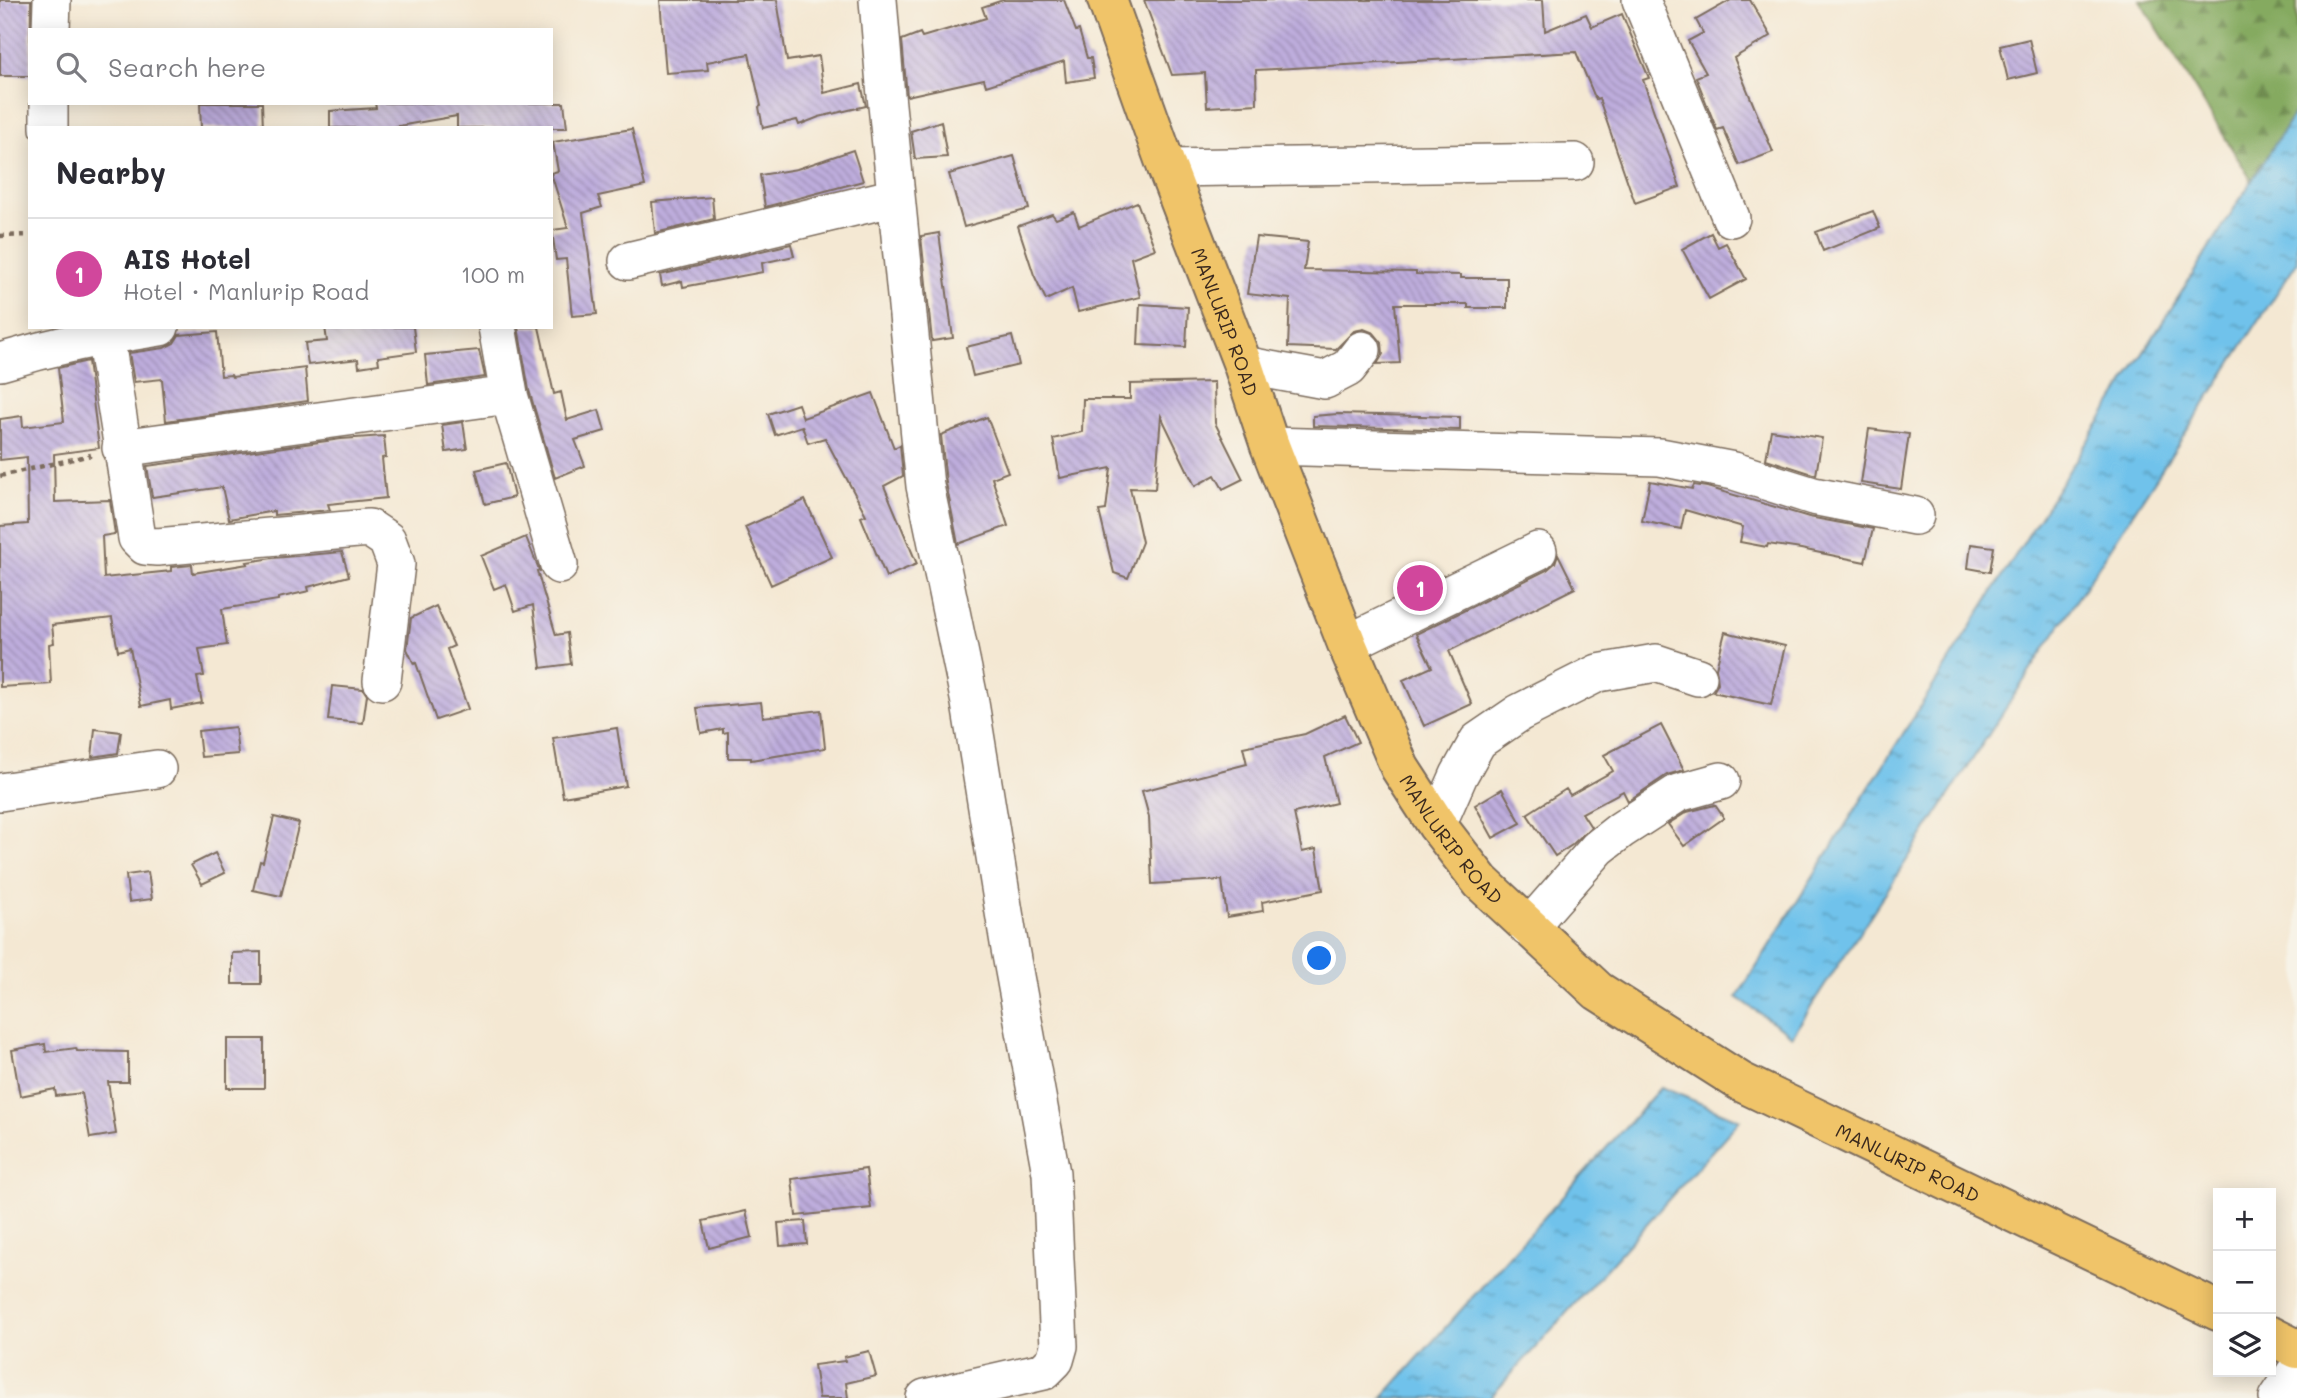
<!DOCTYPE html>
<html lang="en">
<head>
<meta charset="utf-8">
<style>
  :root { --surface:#fff; --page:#f7f7f7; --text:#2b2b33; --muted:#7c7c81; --line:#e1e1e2; --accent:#111827 }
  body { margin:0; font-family:Mali,sans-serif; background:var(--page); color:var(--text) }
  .controls { position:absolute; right:21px; bottom:21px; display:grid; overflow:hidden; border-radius:0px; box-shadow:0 4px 18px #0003 }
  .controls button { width:63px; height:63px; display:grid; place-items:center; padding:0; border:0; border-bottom:2px solid var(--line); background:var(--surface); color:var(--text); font:35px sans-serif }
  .you { position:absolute; left:1320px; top:959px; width:24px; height:24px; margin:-18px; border:5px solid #fff; border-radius:50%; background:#1a73e8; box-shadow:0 0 0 10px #1a73e833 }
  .badge { display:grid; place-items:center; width:46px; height:46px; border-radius:50%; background:var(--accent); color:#fff; font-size:23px; font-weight:700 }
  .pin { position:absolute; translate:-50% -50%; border:4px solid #fff; box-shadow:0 2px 7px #0006 }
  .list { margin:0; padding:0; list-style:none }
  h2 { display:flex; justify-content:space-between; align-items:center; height:91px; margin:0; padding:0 28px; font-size:30px }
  h2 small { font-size:23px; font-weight:400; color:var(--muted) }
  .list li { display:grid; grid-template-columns:46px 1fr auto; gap:21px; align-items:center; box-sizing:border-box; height:112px; padding:0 28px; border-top:2px solid var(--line) }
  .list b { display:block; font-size:26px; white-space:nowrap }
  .list p { margin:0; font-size:23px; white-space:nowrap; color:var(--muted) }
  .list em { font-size:23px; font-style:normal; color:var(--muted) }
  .icon { flex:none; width:38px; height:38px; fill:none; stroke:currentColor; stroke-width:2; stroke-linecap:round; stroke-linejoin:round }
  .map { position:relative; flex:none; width:2297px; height:1398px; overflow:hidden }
  .search { position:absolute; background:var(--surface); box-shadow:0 4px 18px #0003; left:28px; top:28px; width:525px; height:77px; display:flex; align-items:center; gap:18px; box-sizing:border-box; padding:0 24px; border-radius:0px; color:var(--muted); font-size:26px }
  .panel { position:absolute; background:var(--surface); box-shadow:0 4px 18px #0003; left:28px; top:126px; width:525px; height:203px; border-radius:0px }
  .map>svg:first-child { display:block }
  .forest { fill:url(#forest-firs); stroke:#606a3f; stroke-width:2 }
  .water { fill:url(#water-ripples); stroke:#557684; stroke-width:2 }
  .building { fill:url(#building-back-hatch) }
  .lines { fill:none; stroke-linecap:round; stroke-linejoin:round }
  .minor-casing { stroke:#7c6c5d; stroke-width:40 }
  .major-casing { stroke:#7c6c5d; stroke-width:42 }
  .path { stroke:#7c6c5d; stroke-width:4.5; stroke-dasharray:5 5; stroke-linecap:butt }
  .minor { stroke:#fff; stroke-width:37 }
  .major { stroke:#f0c469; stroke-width:38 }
  .labels { text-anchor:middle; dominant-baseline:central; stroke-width:5; stroke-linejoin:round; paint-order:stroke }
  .street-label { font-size:19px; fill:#3b2a1e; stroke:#f7f3e8 }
</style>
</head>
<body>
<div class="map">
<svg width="2297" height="1398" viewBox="0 0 2297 1398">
  <defs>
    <pattern id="forest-firs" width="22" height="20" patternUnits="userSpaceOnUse" patternTransform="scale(1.75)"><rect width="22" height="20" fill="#85aa60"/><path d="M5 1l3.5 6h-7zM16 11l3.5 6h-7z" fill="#6e8b4f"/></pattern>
    <pattern id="water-ripples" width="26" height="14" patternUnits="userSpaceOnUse" patternTransform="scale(1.75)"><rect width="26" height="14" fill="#6fc2eb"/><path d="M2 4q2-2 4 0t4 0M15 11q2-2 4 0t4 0" fill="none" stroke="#5c9ebe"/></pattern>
    <pattern id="building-back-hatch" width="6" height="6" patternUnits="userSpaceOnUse" patternTransform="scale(1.75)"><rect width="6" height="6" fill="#beaddd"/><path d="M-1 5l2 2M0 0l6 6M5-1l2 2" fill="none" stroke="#9c8db3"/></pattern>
  </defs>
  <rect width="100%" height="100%" fill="#f7f3e8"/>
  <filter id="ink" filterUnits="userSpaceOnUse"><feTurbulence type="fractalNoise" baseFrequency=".0143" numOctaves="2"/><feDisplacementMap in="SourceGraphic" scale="14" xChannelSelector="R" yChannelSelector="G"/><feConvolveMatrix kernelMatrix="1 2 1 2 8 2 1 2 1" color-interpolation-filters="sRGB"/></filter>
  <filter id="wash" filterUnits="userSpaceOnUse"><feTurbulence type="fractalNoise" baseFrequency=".00686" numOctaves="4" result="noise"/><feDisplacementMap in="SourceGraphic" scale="28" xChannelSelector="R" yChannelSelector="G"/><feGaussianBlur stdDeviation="1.57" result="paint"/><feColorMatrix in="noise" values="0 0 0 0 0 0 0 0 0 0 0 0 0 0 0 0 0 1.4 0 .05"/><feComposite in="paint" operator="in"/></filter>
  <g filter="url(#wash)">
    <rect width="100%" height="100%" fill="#f4e8d3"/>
    <path class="forest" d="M2140,0H2297V254Z"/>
    <path class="water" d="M2297,109V262L1792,1036L1737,997Z
      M1661,1087L1740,1120L1490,1398H1382Z"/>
    <g id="blocks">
      <path class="building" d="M0,0H31L30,76H0Z
        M660,0H777L787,61L819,56L824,93L861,84L866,106L819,117L799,125L797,120L763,128L759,107L761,106L749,54L707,62L708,70L666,73Z
        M1003,0H1064L1076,31L1079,30L1087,58H1091L1094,78L1066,82L1064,61L986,86L984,79L907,96L902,40L920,33L922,37L986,18L982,7Z
        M1144,0H1543L1545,31L1586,14L1592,27L1622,14L1649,78L1643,80L1680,187L1635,203L1599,99L1596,100L1576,52L1256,70L1257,104L1207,107L1205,73L1172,75Z
        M1731,0H1750L1771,36L1734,58L1773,152L1739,165L1723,128L1717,130L1696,77L1706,73L1688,41L1703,33L1696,20Z
        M2029,39L2037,73L2008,80L2000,46Z
        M200,103H262L263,128H201Z
        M375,103H564L567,128H457V116L387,128H330V111L376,108Z
        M941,121L947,157L915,159L911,131Z
        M632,129L645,186L598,196L602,207L583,213L597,314L572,316L566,259L556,260L552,230L568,228L551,173L558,171L553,142Z
        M853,150L863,181L765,207L760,175L797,169Z
        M1014,156L1029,209L964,227L949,174Z
        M712,197L714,219L655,233L652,202Z
        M1137,202L1155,249L1131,258L1140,297L1078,312L1072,288L1046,300L1034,275L1018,226L1052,214L1056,219L1074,212L1079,226Z
        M1873,211L1880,228L1823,251L1816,232Z
        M939,233L953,338L932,341L921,236Z
        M1711,233L1718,247L1726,243L1746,279L1709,299L1682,249Z
        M1256,237L1308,242L1304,270L1416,272V274L1461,275V278H1507V308H1468V304H1395L1400,363L1377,364L1383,354L1382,343L1374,333L1364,329L1354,331L1336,349L1288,347L1290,299L1247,294Z
        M791,244L794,256L762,263L763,272L683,287L682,281L662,286L660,275Z
        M1140,304L1188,307L1186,347L1138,345Z
        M325,327H413L416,352L378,357L379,364L359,367L358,359L308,365L305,343L327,341Z
        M518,327H539L554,394L561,392L567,420L599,410L605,431L575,440L585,466L555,478L529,390Z
        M217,332L221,376L231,375L232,377L305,368L308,401L166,421L162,379L134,382L129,353L164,348L174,343L179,335Z
        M1012,336L1019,365L973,376L966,347Z
        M479,350L485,377L428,385L425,355Z
        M88,361L99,448L54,454L55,502L110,500L115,534L102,536L104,578L171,571V567L192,565L193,573L248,564L247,562L273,558L342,552L349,576L308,587L309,591L278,598V600L222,609L227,645L199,649L204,676L197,677L202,703L171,709L170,700L141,706L130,648L118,651L112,618L52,625L54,643L49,644L51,684L0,687V526L28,524L27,457L0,460V419L22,416L23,427L64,422L58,368Z
        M1214,382L1215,423L1243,479L1223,489L1215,475L1195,486L1161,416L1155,489L1130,488L1142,542L1128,578L1114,573L1099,511L1106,510L1111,468L1060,478L1053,439L1082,432L1083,399H1130V384Z
        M873,393L894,448L900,445L903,476L884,486L917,564L886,577L861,517L866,515L825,438L808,443L802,426L775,435L768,414L798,404L803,418Z
        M1338,414L1460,417V430L1313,426V416Z
        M987,417L1008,472L992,478L1008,526L958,544L946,483L941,435Z
        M463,422L467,449L446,452L442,425Z
        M1869,429L1909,434L1901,489L1861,483Z
        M1771,430L1822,438L1816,475L1766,459Z
        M384,436L386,457L382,458L386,498L328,504L330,510L274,515V511L229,519L222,487L152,497L147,466L341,439Z
        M506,463L514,497L485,504L476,470Z
        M1650,481L1692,489L1694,485L1707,487L1809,517L1873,529L1865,562L1801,549L1768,544L1767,547L1740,542L1743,527L1685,510L1681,529L1642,521Z
        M805,500L832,557L771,585L745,527Z
        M526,537L538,567L539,571H537L556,635L567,633L571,664L541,668L533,605L515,611L506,584L494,589L481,556Z
        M1971,544L1994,547L1990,572L1968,568Z
        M1558,554L1575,588L1449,651L1472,704L1424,726L1403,680L1432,667L1416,634L1547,570L1555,563Z
        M436,606L454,646L447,649L468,709L436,720L416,663L414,664L407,649L411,618Z
        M1725,632L1785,646L1771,705L1713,692L1718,683L1716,668Z
        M332,686L363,689L367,695L363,723L328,720Z
        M761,702L763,717L821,710L825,748L751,760V758H728V732L723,733V729L701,733L697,708Z
        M1345,715L1358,742L1325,757L1336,803L1294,813L1302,852L1316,849L1323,890L1262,902L1263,911L1227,917L1222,880L1152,884L1149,817L1142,791L1247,764L1243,747L1305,734Z
        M1661,725L1684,770L1667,775L1628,801L1623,791L1582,813L1591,827L1572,845L1555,856L1527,814L1566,789L1570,795L1613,771L1604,755Z
        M235,727L238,754L201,757L198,731Z
        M617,728L626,786L563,797L553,738Z
        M95,729L121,732L118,753L92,757Z
        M1502,789L1521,823L1493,838L1475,805Z
        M1715,805L1724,818L1684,846L1668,824L1687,812Z
        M274,817L299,823L281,896L253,890L260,861L263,862Z
        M215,853L225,873L202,884L191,865Z
        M148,872L152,899L129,902L126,875Z
        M261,952V984H232V953Z
        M227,1039H264V1088H227Z
        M45,1044L46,1052L76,1048L77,1051L128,1052V1082H108L116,1134L90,1138L82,1093L56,1096L55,1089L20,1096L12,1050Z
        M866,1169L871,1208L796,1216L792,1179Z
        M746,1211L752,1237L709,1248L703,1221Z
        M805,1221L807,1244L780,1246L778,1223Z
        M869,1351L876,1376L846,1383L848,1398H819L814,1365L845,1361L844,1357Z"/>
    </g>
  </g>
  <g filter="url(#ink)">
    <use href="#blocks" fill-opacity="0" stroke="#7c6c5d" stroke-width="2"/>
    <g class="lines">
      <g class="minor-casing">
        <path id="minor" d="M878,0L885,85L925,486L970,703L1010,949L1051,1173L1059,1346L1055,1360L1044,1371L925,1398
          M1641,0L1731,218
          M51,30L52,0
          M49,128V103
          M1167,168L1575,162
          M628,261L896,197
          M497,327L509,395L559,565
          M105,335L137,538L145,546L157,547L369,528L387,540L396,564L382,681
          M0,362C53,346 105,335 160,327
          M1243,365L1325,380L1348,368L1362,350
          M1270,446L1660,457L1734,471L1813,496L1915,516
          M121,448L509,395
          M1347,644L1538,551
          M0,792L157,769
          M1437,825L1459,775L1478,741L1519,713L1598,673L1656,663L1698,677
          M1528,928L1598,848L1621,830L1678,793L1721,781
          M2278,1398L2297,1370"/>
      </g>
      <g class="major-casing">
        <g id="major">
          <path id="s1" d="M1107,0L1167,168L1243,365L1270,446L1347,644L1400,768L1437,825L1481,882L1598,991L1741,1082L2218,1311"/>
          <path d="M2271,1336L2297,1349"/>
        </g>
      </g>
      <path class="path" d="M0,236L30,235
        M0,476L91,455"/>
      <use href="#minor" class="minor"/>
      <use href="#major" class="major"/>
    </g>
  </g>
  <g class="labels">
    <g class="street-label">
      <text stroke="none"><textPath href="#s1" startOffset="343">MANLURIP ROAD</textPath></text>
      <text stroke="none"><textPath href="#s1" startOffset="910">MANLURIP ROAD</textPath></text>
      <text stroke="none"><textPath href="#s1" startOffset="1477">MANLURIP ROAD</textPath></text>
    </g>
  </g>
</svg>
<div class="controls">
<button>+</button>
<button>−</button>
<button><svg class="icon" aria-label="layers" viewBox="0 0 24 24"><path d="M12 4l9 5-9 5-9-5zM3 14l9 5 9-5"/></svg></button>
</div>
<div class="you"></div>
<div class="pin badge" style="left:1420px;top:588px;background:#d1479c">1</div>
<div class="search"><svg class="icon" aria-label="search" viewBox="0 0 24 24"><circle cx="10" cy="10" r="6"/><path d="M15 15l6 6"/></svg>Search here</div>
<section class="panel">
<h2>Nearby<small></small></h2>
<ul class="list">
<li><span class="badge" style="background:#d1479c">1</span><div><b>AIS Hotel</b><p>Hotel · Manlurip Road</p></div><em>100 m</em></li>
</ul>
</section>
</div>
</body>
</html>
